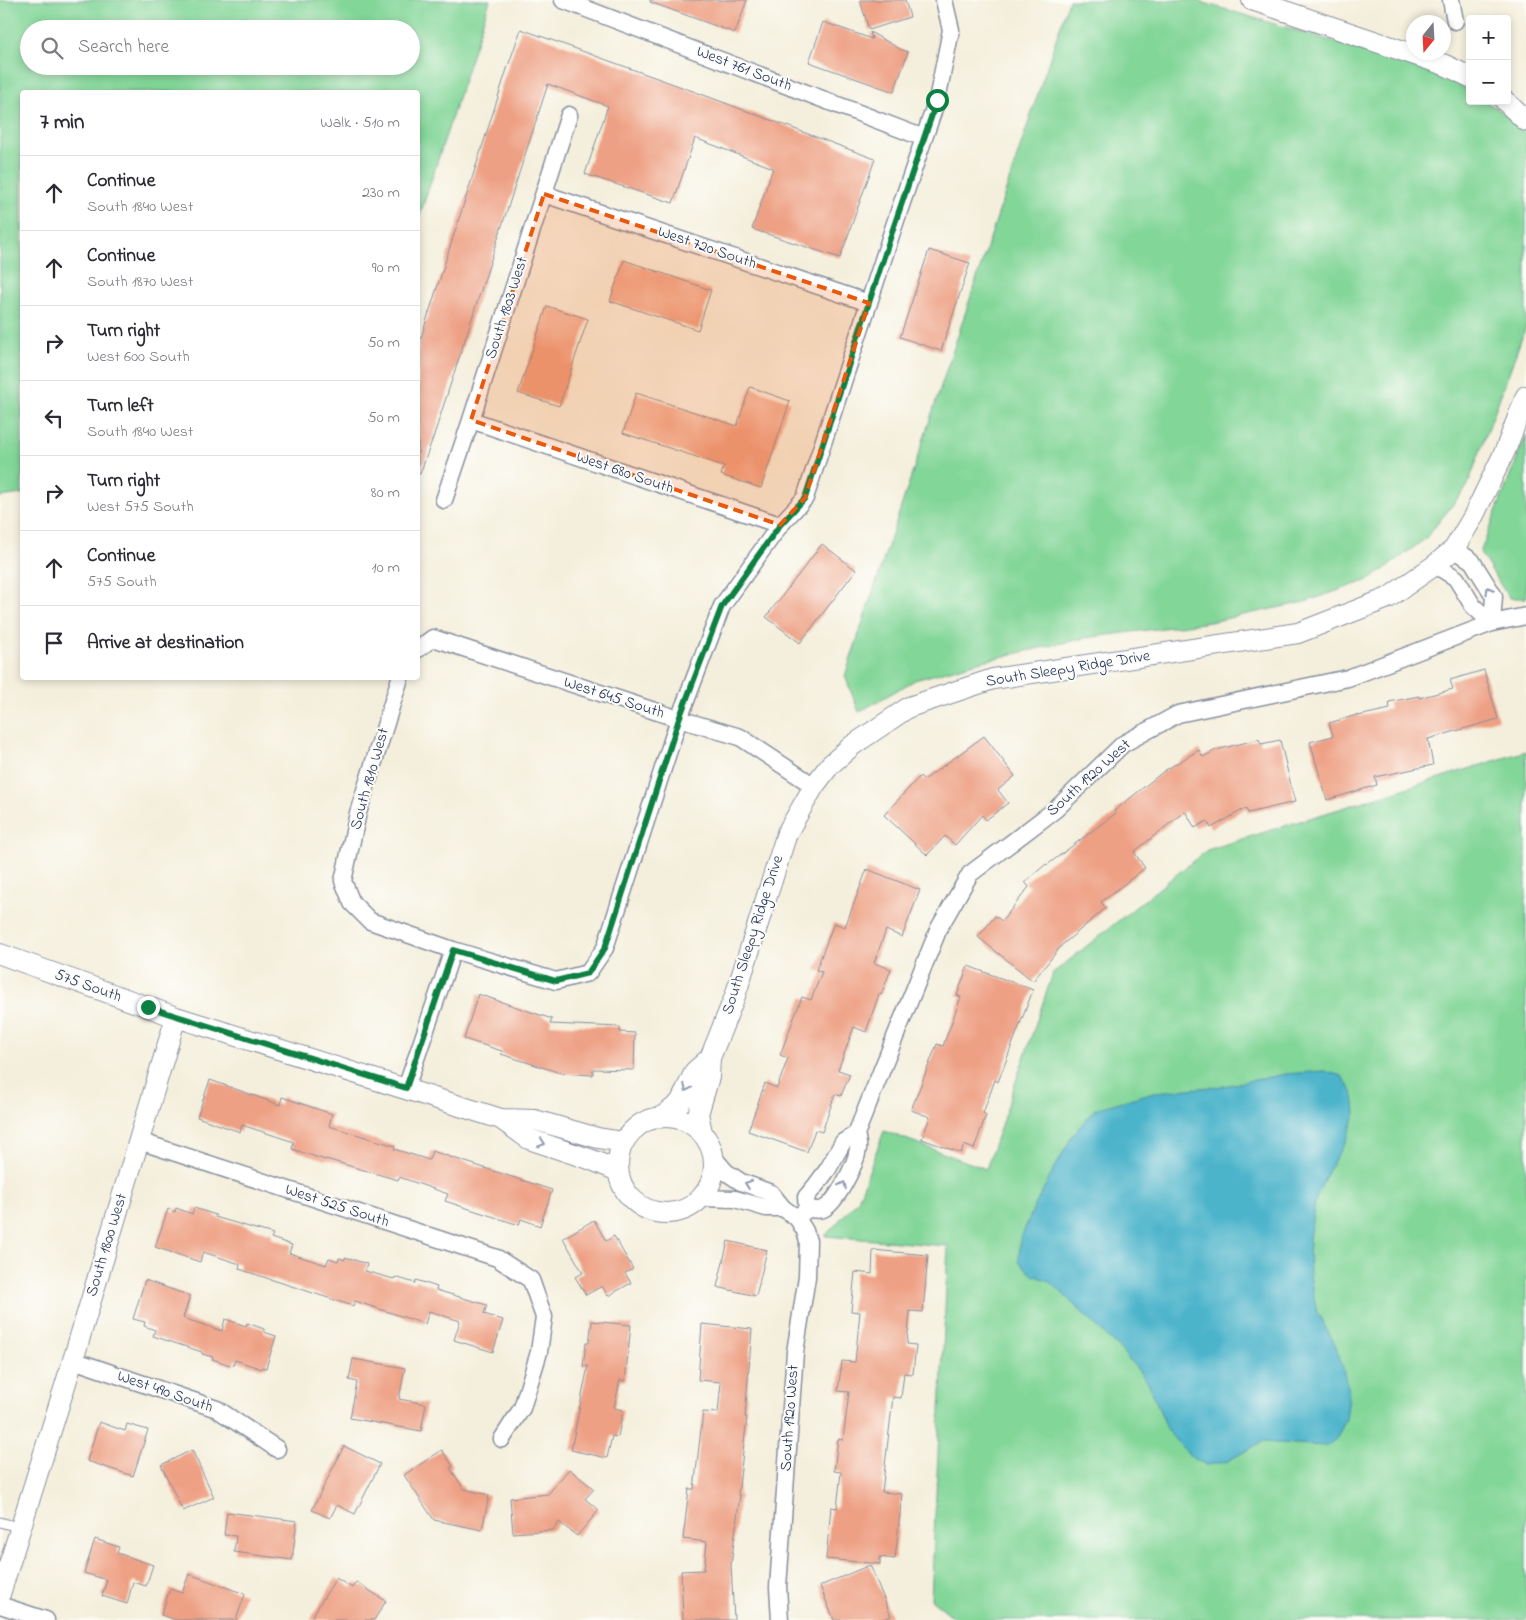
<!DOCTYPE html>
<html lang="en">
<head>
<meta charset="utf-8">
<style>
  :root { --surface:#fff; --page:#f2f2f3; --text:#2b2b33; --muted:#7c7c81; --line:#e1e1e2 }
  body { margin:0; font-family:"Indie Flower",sans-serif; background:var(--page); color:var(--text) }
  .controls { position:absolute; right:15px; top:15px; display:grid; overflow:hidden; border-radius:5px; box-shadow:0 2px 8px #0003 }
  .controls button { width:45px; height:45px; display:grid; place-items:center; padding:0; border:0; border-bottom:1px solid var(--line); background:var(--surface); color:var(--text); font:25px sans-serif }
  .compass { position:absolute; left:1406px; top:15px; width:45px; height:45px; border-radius:50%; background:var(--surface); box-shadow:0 2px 8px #0003; rotate:198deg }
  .stop { position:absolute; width:15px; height:15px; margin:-11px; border:4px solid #0b8043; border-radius:50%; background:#fff }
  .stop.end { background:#0b8043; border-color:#fff; box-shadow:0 1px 5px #0008 }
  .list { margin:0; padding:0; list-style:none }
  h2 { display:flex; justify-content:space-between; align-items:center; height:65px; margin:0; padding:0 20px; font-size:21px }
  h2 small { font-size:16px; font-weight:400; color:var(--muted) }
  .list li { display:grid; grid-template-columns:32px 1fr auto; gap:15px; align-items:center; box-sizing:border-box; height:75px; padding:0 20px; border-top:1px solid var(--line) }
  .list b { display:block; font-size:19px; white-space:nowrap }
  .list p { margin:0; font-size:16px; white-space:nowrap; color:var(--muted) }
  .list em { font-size:16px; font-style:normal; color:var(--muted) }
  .icon { flex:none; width:28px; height:28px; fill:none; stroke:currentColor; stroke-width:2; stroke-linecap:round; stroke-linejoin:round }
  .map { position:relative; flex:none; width:1526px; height:1620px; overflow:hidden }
  .search { position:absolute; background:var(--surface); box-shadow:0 2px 8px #0003; left:20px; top:20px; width:400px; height:55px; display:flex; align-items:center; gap:12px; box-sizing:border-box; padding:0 18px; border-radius:28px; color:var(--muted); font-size:19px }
  .panel { position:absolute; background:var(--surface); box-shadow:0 2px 8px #0003; left:20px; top:90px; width:400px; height:590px; border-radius:5px }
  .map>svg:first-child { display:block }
  .green { fill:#82d698; stroke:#4e827b; fill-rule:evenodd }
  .water { fill:#4cb4cb; stroke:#347294 }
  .building { fill:#eea084 }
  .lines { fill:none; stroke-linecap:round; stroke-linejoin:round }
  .service-casing { stroke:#888f9d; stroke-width:11 }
  .minor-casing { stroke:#888f9d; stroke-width:19 }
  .tertiary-casing { stroke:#888f9d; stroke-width:22 }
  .service { stroke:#fff; stroke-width:9 }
  .minor { stroke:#fff; stroke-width:16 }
  .tertiary { stroke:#fff; stroke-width:20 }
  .oneway { stroke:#8d97ae }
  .route { stroke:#0b8043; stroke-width:6 }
  .marked { fill:#e8590c; fill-opacity:0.2; stroke:#e8590c; stroke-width:4; stroke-dasharray:10 6; stroke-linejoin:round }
  .labels { text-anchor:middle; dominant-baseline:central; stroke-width:4; stroke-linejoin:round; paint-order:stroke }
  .street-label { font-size:16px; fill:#1b2f5e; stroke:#fdfcf7 }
</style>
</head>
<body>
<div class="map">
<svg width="1526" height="1620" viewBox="0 0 1526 1620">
  <rect width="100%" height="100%" fill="#fdfcf7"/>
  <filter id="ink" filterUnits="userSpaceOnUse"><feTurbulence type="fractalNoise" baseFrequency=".02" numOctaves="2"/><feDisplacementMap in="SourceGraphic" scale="10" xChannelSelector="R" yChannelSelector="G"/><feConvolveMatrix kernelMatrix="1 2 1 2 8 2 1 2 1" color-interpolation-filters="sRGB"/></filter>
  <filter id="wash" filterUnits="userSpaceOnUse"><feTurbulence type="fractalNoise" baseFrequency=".0096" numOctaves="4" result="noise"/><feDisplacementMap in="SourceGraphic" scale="20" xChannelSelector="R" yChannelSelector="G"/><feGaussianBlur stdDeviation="1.12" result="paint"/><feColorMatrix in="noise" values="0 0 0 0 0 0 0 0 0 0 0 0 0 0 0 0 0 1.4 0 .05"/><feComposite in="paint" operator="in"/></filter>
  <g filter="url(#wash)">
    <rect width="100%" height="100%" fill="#f4efdc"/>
    <path class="green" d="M0,0H490L418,221V92H22V494L0,497ZM29,29H411V66H29Z
      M1069,0H1194L1376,54L1451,80L1470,92V101H1485L1501,111L1526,135V326L1467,487L1425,539L1371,579L1305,602L1210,622L1085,638L978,662L915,680L859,712L845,676Z
      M1526,435V598H1509L1480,553Z
      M1526,751V1620H957L931,1599L948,1246L825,1236L858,1200L884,1131L986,1169L1053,973L1207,850Z"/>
    <path class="water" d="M1324,1071L1342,1076L1354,1095L1356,1113L1346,1141L1332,1164L1316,1197L1309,1238L1310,1276L1317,1312L1335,1344L1343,1368L1349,1396L1346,1419L1337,1438L1327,1446L1262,1442L1226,1462L1206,1465L1191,1457L1169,1433L1148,1382L1120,1349L1060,1291L1047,1280L1033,1275L1019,1262L1020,1240L1035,1205L1072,1136L1095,1109L1154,1092L1223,1086L1285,1074Z"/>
    <g id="blocks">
      <path class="building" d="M650,0H747L735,33L650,2Z
        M860,0H905L910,17L869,30Z
        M823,22L872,39L870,32L900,49L908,52L894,92L809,62Z
        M521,29L701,94L875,159L840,258L752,229L773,168L695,138L673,203L585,174L608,106L548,84L434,435L420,474H418V347L507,69Z
        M929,250L970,263L941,351L900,337Z
        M624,260L711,290L698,330L610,301Z
        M547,306L588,319L559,406L518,393Z
        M750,387L790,401L761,488L721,475L724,466L623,433L636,393L737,426Z
        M822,544L856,570L800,643L766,617Z
        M1484,670L1498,719L1428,739L1433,765L1375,777L1377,785L1327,800L1310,742L1333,736L1329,723L1357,715L1358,716L1390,709L1389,702L1419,696V698L1453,689L1450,680Z
        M984,736L1015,776L998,790L1008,803L986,820L982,815L955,845L945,836L927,855L884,815L920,776L924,780Z
        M1259,739L1261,744L1280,740L1295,802L1248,813L1246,808L1211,828L1207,821L1195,828L1185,811L1134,852L1145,868L1101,902L1106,908L1062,945L1033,981L978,937L995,916L1002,921L1029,887L1025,882L1046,864L1047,865L1116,813L1114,811L1164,771L1199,750L1203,757L1216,750Z
        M867,869L920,890L902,937L886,930L874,963L891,969L881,995L879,994L866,1032L854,1027L838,1070L850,1074L841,1096L835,1094L822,1132L815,1130L807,1152L748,1131L765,1083L777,1088L788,1058L780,1055L802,997L811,1000L822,972L816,970L834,923L845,927Z
        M968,966L1033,990L998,1082L995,1080L983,1113L986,1115L974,1149L964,1145L961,1153L922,1139L930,1117L911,1110L937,1044L943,1046L961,997L957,995Z
        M478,994L552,1019L550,1024L620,1027V1032L635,1033L634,1070L593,1069V1075L561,1073L501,1054L502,1051L464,1039Z
        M210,1080L280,1105L282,1097L332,1114L329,1126L395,1146L394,1149L429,1160L432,1151L552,1190L540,1226L521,1219L519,1225L445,1201L448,1194L399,1177L398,1180L326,1159L325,1160L292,1149L294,1142L242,1125L240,1132L197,1117Z
        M176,1208L192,1214L194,1208L216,1215L215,1217L273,1234L271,1238L292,1245L289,1253L326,1265L329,1258L338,1261L339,1258L345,1260V1257L367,1264L365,1271L394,1279L395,1277L415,1283L416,1280L437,1287L436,1290L487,1305L484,1314L503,1320L493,1352L454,1340L460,1321L429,1311L425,1324L355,1301L353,1306L239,1269L240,1264L203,1252L200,1262L155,1247L168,1209L175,1212Z
        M594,1220L606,1241L614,1236L633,1269L625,1273L631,1283L608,1296L602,1286L586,1295L575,1277L583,1273L563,1238Z
        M728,1241L767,1250L756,1296L717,1287Z
        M873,1250L928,1255L923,1312L910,1311L907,1344L916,1345L913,1374L904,1373L901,1398L893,1397L882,1492L902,1494L895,1559L880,1557V1564L826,1559L831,1507L837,1508L841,1472L834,1471L838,1439L843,1440L849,1392L838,1391L842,1361L855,1362L860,1312L851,1311L855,1272L872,1274Z
        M145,1280L190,1296L183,1318L222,1331L225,1319L246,1326L247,1323L264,1329V1332L276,1336L266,1368L262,1367V1369L235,1360L233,1366L212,1359L213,1357L202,1354V1352L153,1336L155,1330L144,1326L145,1322L133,1319Z
        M592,1321L631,1325L625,1381L620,1380L614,1408L623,1410L618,1437L612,1436L607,1458L571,1450L588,1366H583L586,1343H589Z
        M702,1324L752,1329L745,1417H747L738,1495H740L731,1565L734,1620H683L681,1571L704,1570L707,1542L683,1539L689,1489H694L703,1412L718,1413L721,1382L698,1380Z
        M353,1359L405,1368L399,1399L426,1404L421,1431L350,1418L357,1382L349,1380Z
        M99,1422L125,1431L127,1424L148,1430L133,1476L87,1461Z
        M344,1446L380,1464L355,1514L337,1505L330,1518L312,1510Z
        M192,1450L214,1497L183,1511L161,1465Z
        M442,1450L453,1466L450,1468L464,1489L489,1495L482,1530L434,1520L404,1475Z
        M569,1469L594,1489L585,1499L599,1510L577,1536L559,1522L553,1530L513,1533L510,1498L548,1494Z
        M227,1512L297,1521L292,1560L234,1552L236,1536L224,1535Z
        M95,1539L119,1547L117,1553L153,1565L146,1586L133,1582L127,1604L102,1596L107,1580L84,1573Z
        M870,1565L891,1616L880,1620H834L820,1586Z
        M189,1574L245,1594L236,1620H176L161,1615L170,1589L182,1593Z
        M336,1578L352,1588L356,1582L386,1601L374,1620H310Z"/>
    </g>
  </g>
  <g filter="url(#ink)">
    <use href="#blocks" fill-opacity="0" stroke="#888f9d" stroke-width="1"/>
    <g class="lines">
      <g class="service-casing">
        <path id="service" d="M0,1522L21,1528"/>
      </g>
      <g class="minor-casing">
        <path id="minor" d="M563,0L924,138
          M1451,0L1455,21
          M544,194L869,303
          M471,420L780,525
          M444,500L471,420L569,115
          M1454,549L1472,561L1494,596L1492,623
          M1435,565L1456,578L1473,606L1492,623
          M418,649L433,638L679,719L740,737L814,786
          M400,678L358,813L343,881L352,903L370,921L453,950L556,981L588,973L605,948L679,719L722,606L780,525L805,498L894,226L937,100L951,30L944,0
          M406,1088L453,950
          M139,1141L497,1258L531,1280L544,1317L539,1352L522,1408L502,1439
          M714,1158L726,1172L741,1182L771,1193L783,1208L797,1218L805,1231L808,1241L807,1277L795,1352L778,1587L780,1620
          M701,1198L735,1199L766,1208H783
          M807,1209L806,1197L816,1185L828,1169L843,1142L856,1134
          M797,1218L807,1209C811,1209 819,1211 823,1209C836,1204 856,1164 858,1149C859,1145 857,1138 856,1134L939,928L970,874L1056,809L1123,744L1178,714L1348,678L1492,623L1526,616
          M73,1360L217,1409L277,1449
          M0,1605L46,1620"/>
      </g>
      <g class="tertiary-casing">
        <path id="tertiary" d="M1252,0L1445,65L1470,77
          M1505,101L1526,121
          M0,954L176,1017L501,1119L535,1120L598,1138L623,1142
          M663,1116L680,1103L695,1071L710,1058
          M618 1165a48 48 0 1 1 96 0a48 48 0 1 1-96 0Z
          M501,1119L529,1139L592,1160L618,1171
          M702,1132L698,1114L709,1077L710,1058L735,996L787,833L814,786L830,765L853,745L909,707L993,679L1298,633L1388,598L1435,565L1454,549L1473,517L1505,451L1526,396
          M0,1594L73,1360L176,1017"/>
      </g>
      <use href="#service" class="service"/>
      <use href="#minor" class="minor"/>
      <use href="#tertiary" class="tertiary"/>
    </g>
    <defs><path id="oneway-chevron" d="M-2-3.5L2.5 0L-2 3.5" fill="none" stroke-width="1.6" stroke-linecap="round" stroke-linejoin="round" transform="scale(1.25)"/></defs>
    <g class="oneway">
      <use href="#oneway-chevron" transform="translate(1489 590) rotate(-120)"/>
      <use href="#oneway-chevron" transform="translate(687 1088) rotate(116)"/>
      <use href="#oneway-chevron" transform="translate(542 1143) rotate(19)"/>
      <use href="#oneway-chevron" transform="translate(748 1184) rotate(-159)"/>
      <use href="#oneway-chevron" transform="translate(843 1185) rotate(-64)"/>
    </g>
  </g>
  <g class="lines" filter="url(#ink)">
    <path class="route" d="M148,1007L406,1088L453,950L556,981L588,973L605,948L679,719L722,606L780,525L805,498L894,226L937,100"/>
  </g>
  <path class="marked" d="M544,194L869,303L805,498L780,525L471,420Z"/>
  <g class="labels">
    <g class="street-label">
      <text transform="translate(744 69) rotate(21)">West 761 South</text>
      <text transform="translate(707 248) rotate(19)">West 720 South</text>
      <text transform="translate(507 308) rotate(-72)">South 1803 West</text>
      <text transform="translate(625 473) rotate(19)">West 680 South</text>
      <text transform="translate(1068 669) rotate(-9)">South Sleepy Ridge Drive</text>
      <text transform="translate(614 698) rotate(18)">West 645 South</text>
      <text transform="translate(1089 778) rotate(-42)">South 1920 West</text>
      <text transform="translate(370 779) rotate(-74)">South 1810 West</text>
      <text transform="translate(753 935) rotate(-72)">South Sleepy Ridge Drive</text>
      <text transform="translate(88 986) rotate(20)">575 South</text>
      <text transform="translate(337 1206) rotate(18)">West 525 South</text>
      <text transform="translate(107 1245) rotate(-73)">South 1800 West</text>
      <text transform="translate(165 1392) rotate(19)">West 490 South</text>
      <text transform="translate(790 1418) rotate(-86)">South 1920 West</text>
    </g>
  </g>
</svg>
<div class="controls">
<button>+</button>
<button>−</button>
</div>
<svg class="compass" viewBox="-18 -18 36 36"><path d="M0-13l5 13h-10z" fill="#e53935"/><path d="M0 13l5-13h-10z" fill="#7c7c81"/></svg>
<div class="stop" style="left:937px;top:100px"></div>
<div class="stop end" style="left:148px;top:1007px"></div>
<div class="search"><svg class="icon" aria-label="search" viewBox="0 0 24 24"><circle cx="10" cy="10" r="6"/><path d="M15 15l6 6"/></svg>Search here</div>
<section class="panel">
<h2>7 min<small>Walk · 510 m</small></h2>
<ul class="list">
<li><svg class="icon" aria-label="ahead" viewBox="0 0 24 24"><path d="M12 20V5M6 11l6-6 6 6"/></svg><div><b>Continue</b><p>South 1840 West</p></div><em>230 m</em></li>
<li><svg class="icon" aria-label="ahead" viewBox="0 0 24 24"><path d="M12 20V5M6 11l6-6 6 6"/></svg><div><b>Continue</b><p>South 1870 West</p></div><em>90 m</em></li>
<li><svg class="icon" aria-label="right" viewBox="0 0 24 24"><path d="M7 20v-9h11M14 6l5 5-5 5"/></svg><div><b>Turn right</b><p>West 600 South</p></div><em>50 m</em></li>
<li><svg class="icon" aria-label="left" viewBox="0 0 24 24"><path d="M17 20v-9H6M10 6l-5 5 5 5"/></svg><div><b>Turn left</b><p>South 1840 West</p></div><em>50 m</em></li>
<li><svg class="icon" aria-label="right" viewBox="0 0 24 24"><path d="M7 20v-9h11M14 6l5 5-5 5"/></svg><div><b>Turn right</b><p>West 575 South</p></div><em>80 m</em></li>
<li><svg class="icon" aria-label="ahead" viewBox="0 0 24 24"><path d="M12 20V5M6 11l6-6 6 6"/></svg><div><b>Continue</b><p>575 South</p></div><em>10 m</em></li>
<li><svg class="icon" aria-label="arrive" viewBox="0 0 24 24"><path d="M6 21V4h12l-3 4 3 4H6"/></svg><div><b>Arrive at destination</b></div></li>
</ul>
</section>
</div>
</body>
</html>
